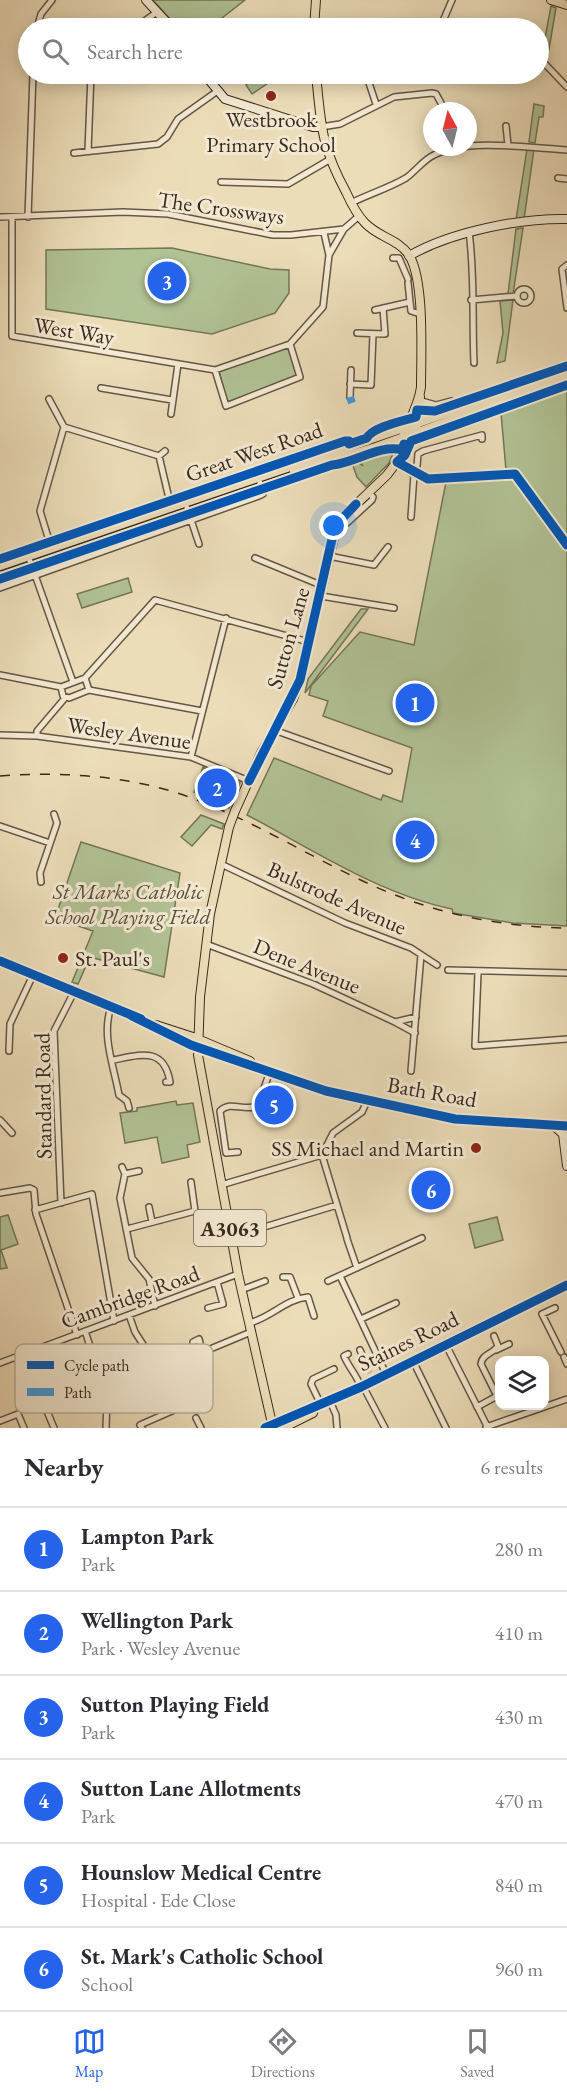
<!DOCTYPE html>
<html lang="en">
<head>
<meta charset="utf-8">
<style>
  :root { --surface:#fff; --page:#f7f7f7; --text:#2b2b33; --muted:#7c7c81; --line:#e1e1e2; --accent:#2563eb }
  body { margin:0; font-family:"EB Garamond",serif; background:var(--page); color:var(--text) }
  .controls { position:absolute; right:18px; bottom:18px; display:grid; overflow:hidden; border-radius:12px; box-shadow:0 3px 15px #0003 }
  .controls button { width:54px; height:54px; display:grid; place-items:center; padding:0; border:0; border-bottom:2px solid var(--line); background:var(--surface); color:var(--text); font:30px sans-serif }
  .compass { position:absolute; left:423px; top:102px; width:54px; height:54px; border-radius:50%; background:var(--surface); box-shadow:0 3px 15px #0003; rotate:353deg }
  .you { position:absolute; left:334px; top:526px; width:21px; height:21px; margin:-15px; border:4px solid #fff; border-radius:50%; background:#1a73e8; box-shadow:0 0 0 9px #1a73e833 }
  .badge { display:grid; place-items:center; width:39px; height:39px; border-radius:50%; background:var(--accent); color:#fff; font-size:20px; font-weight:700 }
  .pin { position:absolute; translate:-50% -50%; border:3px solid #fff; box-shadow:0 2px 6px #0006 }
  .list { margin:0; padding:0; list-style:none }
  h2 { display:flex; justify-content:space-between; align-items:center; height:78px; margin:0; padding:0 24px; font-size:26px }
  h2 small { font-size:20px; font-weight:400; color:var(--muted) }
  .list li { display:grid; grid-template-columns:39px 1fr auto; gap:18px; align-items:center; box-sizing:border-box; height:84px; padding:0 24px; border-top:2px solid var(--line) }
  .list b { display:block; font-size:22px; white-space:nowrap }
  .list p { margin:0; font-size:20px; white-space:nowrap; color:var(--muted) }
  .list em { font-size:20px; font-style:normal; color:var(--muted) }
  .icon { flex:none; width:33px; height:33px; fill:none; stroke:currentColor; stroke-width:2; stroke-linecap:round; stroke-linejoin:round }
  .map { position:relative; flex:none; width:567px; height:1428px; overflow:hidden }
  .search { position:absolute; background:var(--surface); box-shadow:0 3px 15px #0003; left:18px; right:18px; top:18px; height:66px; display:flex; align-items:center; gap:15px; box-sizing:border-box; padding:0 21px; border-radius:33px; color:var(--muted); font-size:22px }
  .sheet { height:582px; background:var(--surface) }
  nav { display:flex; justify-content:space-around; align-items:center; box-sizing:border-box; height:84px; border-top:2px solid var(--line); background:var(--surface); font-size:16px; color:var(--muted) }
  nav a { display:grid; justify-items:center; gap:3px }
  nav .on { color:var(--accent) }
  .map>svg:first-child { display:block }
  .green { fill:#b1c295; stroke:#74765a; stroke-width:1.5 }
  .lines { fill:none; stroke-linecap:round; stroke-linejoin:round }
  .street-tunnel { stroke:#c8b99a; stroke-width:5; stroke-dasharray:5 2.5; stroke-linecap:butt }
  .street-casing { stroke:#655745; stroke-width:8 }
  .secondary-casing { stroke:#382a1e; stroke-width:10 }
  .primary-casing { stroke:#382a1e; stroke-width:10 }
  .highway-casing { stroke:#382a1e; stroke-width:13 }
  .street { stroke:#f3e9d2; stroke-width:5 }
  .secondary { stroke:#f3e9d2; stroke-width:8 }
  .primary { stroke:#ecddb9; stroke-width:8 }
  .highway { stroke:#ecddb9; stroke-width:10 }
  .rail { stroke:#382a1e; stroke-width:1.5; stroke-dasharray:10 10; stroke-linecap:butt }
  .primary-bridge-casing { stroke:#382a1e; stroke-width:10; stroke-linecap:butt }
  .primary-bridge { stroke:#ecddb9; stroke-width:8 }
  .quiet { stroke:#3e9ce0; stroke-width:8; stroke-dasharray:15 8; stroke-linecap:butt }
  .cycleway-casing { stroke:#f3e9d2; stroke-width:13 }
  .cycleway { stroke:#0057b8; stroke-width:9 }
  .poi-dot { fill:#8f2418; stroke:#f3e9d2; stroke-width:2 }
  .labels { text-anchor:middle; dominant-baseline:central; stroke-width:6; stroke-linejoin:round; paint-order:stroke }
  .shield { fill:#f3e9d2; stroke:#706354; stroke-width:1.5 }
  .shield-label { font-size:21px; font-weight:bold; fill:#382a1e }
  .poi-label { font-size:22px; fill:#382a1e; stroke:#f3e9d2 }
  .street-label { font-size:22px; fill:#382a1e; stroke:#f3e9d2 }
  .park-label { font-size:22px; font-style:italic; fill:#56503c; stroke:#f3e9d2 }
  .key { fill:#f3e9d2; stroke:#bbb09c; stroke-width:1.5 }
  .key-label { font-size:16px; fill:#382a1e }
</style>
</head>
<body>
<div class="map">
<svg width="567" height="1428" viewBox="0 0 567 1428">
  <rect width="100%" height="100%" fill="#ecddb9"/>
  <filter id="stains"><feTurbulence type="fractalNoise" baseFrequency=".00333" numOctaves="4"/><feColorMatrix values="0 0 0 0 .2 0 0 0 0 .09 0 0 0 0 .02 0 0 0 .5 -.17"/></filter>
  <radialGradient id="worn" r=".72"><stop offset=".6" stop-color="#630" stop-opacity="0"/><stop offset="1" stop-color="#630" stop-opacity=".3"/></radialGradient>
  <path class="green" d="M153,0H245L209,28H178Z
    M551,6L556,8L548,55L542,54Z
    M262,74H266L271,81L252,94L246,85Z
    M534,104L544,106L543,117H539L535,143L529,142Z
    M527,149H534L524,219L516,220Z
    M523,228L513,294H508L516,229Z
    M172,248L270,269L289,270V293L275,313L212,334L46,309V250Z
    M513,300L505,361L497,363L503,333L500,301Z
    M286,348L289,350L298,376L231,402L226,400L219,371Z
    M567,390V540L516,471L506,470L501,413Z
    M392,448L394,451L389,463L366,487L357,477L352,463L356,461L363,466L359,460Z
    M512,475L567,548V926L513,923L453,913L452,909C379,894 312,849 247,815L274,758L381,800L383,795L402,802L412,748L323,716L328,701L309,695L311,686L360,632L414,645L446,482Z
    M128,578L132,592L82,608L77,594Z
    M361,609H368L305,693L308,679Z
    M203,767L240,783L229,808L194,792Z
    M201,815L224,824L222,829L211,825L192,846L181,837Z
    M81,842L180,873L164,977L90,957L78,984L72,982L93,931L55,918Z
    M176,1101L177,1105L193,1103L200,1142L187,1145L189,1157L162,1163L157,1137L125,1143L120,1113L137,1111V1108Z
    M8,1215L18,1244L1,1250L7,1268L0,1269V1217Z
    M497,1217L503,1240L475,1248L469,1224Z"/>
  <g class="lines">
    <path class="street-tunnel" d="M366,1364L370,1373"/>
    <g class="street-casing">
      <path id="street" d="M37,28L41,14L52,0
        M135,28L157,12
        M440,28L452,0
        M538,62L545,64L567,87
        M366,74L376,104
        M506,126L508,145
        M321,127L340,124L394,97L432,93L436,94L441,103
        M88,151L91,74
        M74,153L158,144L167,137L178,119L216,92
        M558,178L567,179
        M221,182L288,184L329,160
        M351,203C369,194 389,188 406,178C416,171 423,160 434,155C467,138 531,148 567,150
        M0,217L123,212L168,214L273,235H291L344,229L359,216
        M12,217V336L215,370L290,344L300,377L226,406L215,370
        M28,217L33,74
        M469,232C475,275 472,319 474,363
        M324,233L329,255
        M393,258H399L408,279
        M567,265L562,269L567,308
        M408,283L410,302
        M517 296a7 7 0 1 1 14 0a7 7 0 1 1-14 0Z
        M471,300L517,296
        M375,310L410,302L411,311L420,314
        M357,333L385,334L383,308
        M290,344L323,307L329,255L344,229
        M350,384L371,385L373,334
        M101,388L172,400
        M350,397L351,370
        M49,399L64,427L40,511L51,547
        M418,400L436,405L451,401L454,410
        M171,414L178,364
        M64,427L159,456L165,451
        M159,456L171,507
        M397,462L414,475L411,517
        M413,473L417,466L418,454L423,451L482,435V439
        M187,508L199,544
        M339,522L347,523L372,500L373,497L369,493
        M329,556L374,565L388,547
        M255,558L323,586
        M30,561L73,682
        M0,588L259,496L263,494L260,483
        M321,596L394,608
        M0,675L61,687
        M85,678L155,600L309,642
        M85,678L89,690L69,698L63,696L61,687Z
        M89,690L202,711
        M274,730L389,771
        M0,735L37,736L191,757L249,781
        M37,736V731L65,698
        M191,757L226,618
        M0,826L50,843
        M221,864L345,923L411,948L437,965
        M41,882L40,873L57,823L54,814
        M206,944L313,984L395,1022L416,1017
        M448,970L567,973
        M478,973L475,1046L567,1039
        M111,1007C101,1035 114,1067 119,1095L127,1101L129,1108
        M395,1022L415,1033
        M9,1051L10,1024L33,975
        M113,1060C140,1055 164,1046 170,1082H166
        M411,1071L421,955
        M0,1120L12,1133
        M238,1152L226,1153L220,1111C230,1101 241,1110 254,1107L260,1100L270,1071
        M122,1167L125,1174L120,1198L132,1258L149,1279L155,1306
        M125,1174L139,1171
        M221,1185L322,1155
        M0,1193L30,1188L34,1190L36,1214L77,1335
        M61,1203L54,1031L74,992
        M149,1207L152,1222
        M35,1210L92,1194L114,1321
        M127,1229L195,1211L191,1182
        M231,1237L337,1205
        M347,1238L322,1155L333,1133L362,1112L367,1101
        M347,1239L357,1268
        M340,1276L386,1374
        M283,1277H290L298,1298
        M328,1281L422,1238
        M241,1290L265,1281
        M208,1308L223,1304L217,1282
        M555,1308L542,1314L561,1352
        M129,1315L135,1332L144,1346L155,1393
        M361,1319L396,1303
        M249,1323C271,1318 285,1299 308,1297L314,1316
        M85,1331L107,1398L106,1428
        M494,1336L498,1346C493,1354 482,1354 481,1364L497,1396
        M199,1339L206,1367L200,1370L193,1342Z
        M446,1345L488,1428
        M35,1350L39,1364L37,1387L54,1428
        M360,1350L366,1364
        M496,1350L509,1344
        M203,1352L251,1332
        M348,1354L344,1356C349,1368 356,1374 361,1387
        M564,1357L567,1364
        M413,1361L446,1428
        M0,1363L238,1274
        M363,1386L385,1428
        M330,1401L336,1415L337,1428
        M321,1405L311,1384L313,1379L334,1369
        M477,1407L499,1395
        M196,1418L201,1428
        M0,1421L18,1414L24,1428
        M486,1427L567,1399
        M142,1428L140,1425L174,1410"/>
    </g>
    <g class="secondary-casing">
      <path id="secondary" d="M146,0L172,28
        M204,74L225,99L313,127H321
        M409,256C450,232 520,218 567,219
        M553,1125L563,1134L567,1166"/>
    </g>
    <g class="primary-casing">
      <path id="primary" d="M551,0L567,5
        M314,28L316,0
        M316,74C321,125 321,146 346,192C351,203 357,215 365,223C378,237 398,239 409,255C425,280 421,357 421,387C418,412 400,432 399,457
        M235,811L262,751L293,699L300,680L336,529L345,515L387,475L405,451L418,422L420,397
        M229,827L210,914L200,997L198,1055L238,1274L273,1428
        M0,961L135,1017
        M132,1016L191,1045L326,1091L455,1119L567,1126
        M156,1025L193,1037L250,1061
        M265,1428L361,1387L567,1285
        M283,1428L313,1413L314,1408"/>
    </g>
    <g class="highway-casing">
      <path id="highway" d="M295,472L376,448L567,380
        M0,565L567,371"/>
    </g>
    <use href="#street" class="street"/>
    <use href="#secondary" class="secondary"/>
    <use href="#primary" class="primary"/>
    <use href="#highway" class="highway"/>
    <path class="rail" d="M0,776C65,771 136,776 197,800C255,822 309,856 365,882C428,912 497,927 567,928"/>
    <g class="primary-bridge-casing">
      <path id="primary-bridge" d="M229,827L235,811"/>
    </g>
    <use href="#primary-bridge" class="primary-bridge"/>
    <path class="quiet" d="M350,397L352,403"/>
    <g class="cycleway-casing">
      <path id="cycleway" d="M567,385L411,441L405,455L397,462L428,479L515,474L567,545
        M0,559L345,441H349V444L367,438C372,427 403,421 416,417L417,410L435,411L567,366
        M0,579L332,465C355,463 380,444 402,450L404,444L409,446
        M249,781L300,680L332,539L339,522L356,504
        M0,961L141,1019
        M132,1016L191,1045L326,1091L455,1119L567,1126
        M265,1428L361,1387L567,1285"/>
    </g>
    <use href="#cycleway" class="cycleway"/>
  </g>
  <g class="poi-dot">
    <circle cx="271" cy="96" r="6"/>
    <circle cx="63" cy="958" r="6"/>
    <circle cx="476" cy="1148" r="6"/>
  </g>
  <g class="labels">
    <rect class="shield" x="194" y="1210" width="72" height="36" rx="4.5"/>
    <g class="shield-label">
      <text x="230" y="1228">A3063</text>
    </g>
    <g class="poi-label">
      <text x="271" y="119">Westbrook<tspan x="271" dy="25">Primary School</tspan></text>
      <text x="75" y="958" text-anchor="start">St. Paul's</text>
      <text x="464" y="1148" text-anchor="end">SS Michael and Martin</text>
    </g>
    <g class="street-label">
      <text transform="translate(221 208) rotate(8)">The Crossways</text>
      <text transform="translate(74 331) rotate(9)">West Way</text>
      <text transform="translate(254 452) rotate(-19)">Great West Road</text>
      <text transform="translate(288 638) rotate(-74)">Sutton Lane</text>
      <text transform="translate(129 733) rotate(8)">Wesley Avenue</text>
      <text transform="translate(337 898) rotate(24)">Bulstrode Avenue</text>
      <text transform="translate(307 966) rotate(22)">Dene Avenue</text>
      <text transform="translate(432 1092) rotate(10)">Bath Road</text>
      <text transform="translate(43 1096) rotate(-91)">Standard Road</text>
      <text transform="translate(130 1297) rotate(-20)">Cambridge Road</text>
      <text transform="translate(408 1341) rotate(-26)">Staines Road</text>
    </g>
    <g class="park-label">
      <text x="128" y="891">St Marks Catholic<tspan x="128" dy="25">School Playing Field</tspan></text>
    </g>
  </g>
  <rect x="15" y="1344" width="198" height="69" rx="9" class="key"/>
  <rect x="27" y="1361" width="27" height="8" fill="#0057b8"/>
  <rect x="27" y="1388" width="27" height="8" fill="#3e9ce0"/>
  <g class="key-label">
    <text x="64" y="1371">Cycle path</text>
    <text x="64" y="1398">Path</text>
  </g>
  <rect width="100%" height="100%" filter="url(#stains)"/>
  <rect width="100%" height="100%" fill="url(#worn)"/>
</svg>
<div class="controls">
<button><svg class="icon" aria-label="layers" viewBox="0 0 24 24"><path d="M12 4l9 5-9 5-9-5zM3 14l9 5 9-5"/></svg></button>
</div>
<svg class="compass" viewBox="-18 -18 36 36"><path d="M0-13l5 13h-10z" fill="#e53935"/><path d="M0 13l5-13h-10z" fill="#7c7c81"/></svg>
<div class="you"></div>
<div class="pin badge" style="left:415px;top:703px">1</div>
<div class="pin badge" style="left:217px;top:788px">2</div>
<div class="pin badge" style="left:167px;top:281px">3</div>
<div class="pin badge" style="left:415px;top:840px">4</div>
<div class="pin badge" style="left:274px;top:1105px">5</div>
<div class="pin badge" style="left:431px;top:1190px">6</div>
<div class="search"><svg class="icon" aria-label="search" viewBox="0 0 24 24"><circle cx="10" cy="10" r="6"/><path d="M15 15l6 6"/></svg>Search here</div>
</div>
<section class="sheet">
<h2>Nearby<small>6 results</small></h2>
<ul class="list">
<li><span class="badge">1</span><div><b>Lampton Park</b><p>Park</p></div><em>280 m</em></li>
<li><span class="badge">2</span><div><b>Wellington Park</b><p>Park · Wesley Avenue</p></div><em>410 m</em></li>
<li><span class="badge">3</span><div><b>Sutton Playing Field</b><p>Park</p></div><em>430 m</em></li>
<li><span class="badge">4</span><div><b>Sutton Lane Allotments</b><p>Park</p></div><em>470 m</em></li>
<li><span class="badge">5</span><div><b>Hounslow Medical Centre</b><p>Hospital · Ede Close</p></div><em>840 m</em></li>
<li><span class="badge">6</span><div><b>St. Mark's Catholic School</b><p>School</p></div><em>960 m</em></li>
</ul>
</section>
<nav>
<a class="on"><svg class="icon" aria-label="map" viewBox="0 0 24 24"><path d="M3 6l6-2 6 2 6-2v14l-6 2-6-2-6 2zM9 4v14M15 6v14"/></svg>Map</a>
<a><svg class="icon" aria-label="directions" viewBox="0 0 24 24"><path d="M12 3l9 9-9 9-9-9zM9 14v-3h6M13 9l2 2-2 2"/></svg>Directions</a>
<a><svg class="icon" aria-label="saved" viewBox="0 0 24 24"><path d="M7 4h10v16l-5-4-5 4z"/></svg>Saved</a>
</nav>
</body>
</html>
